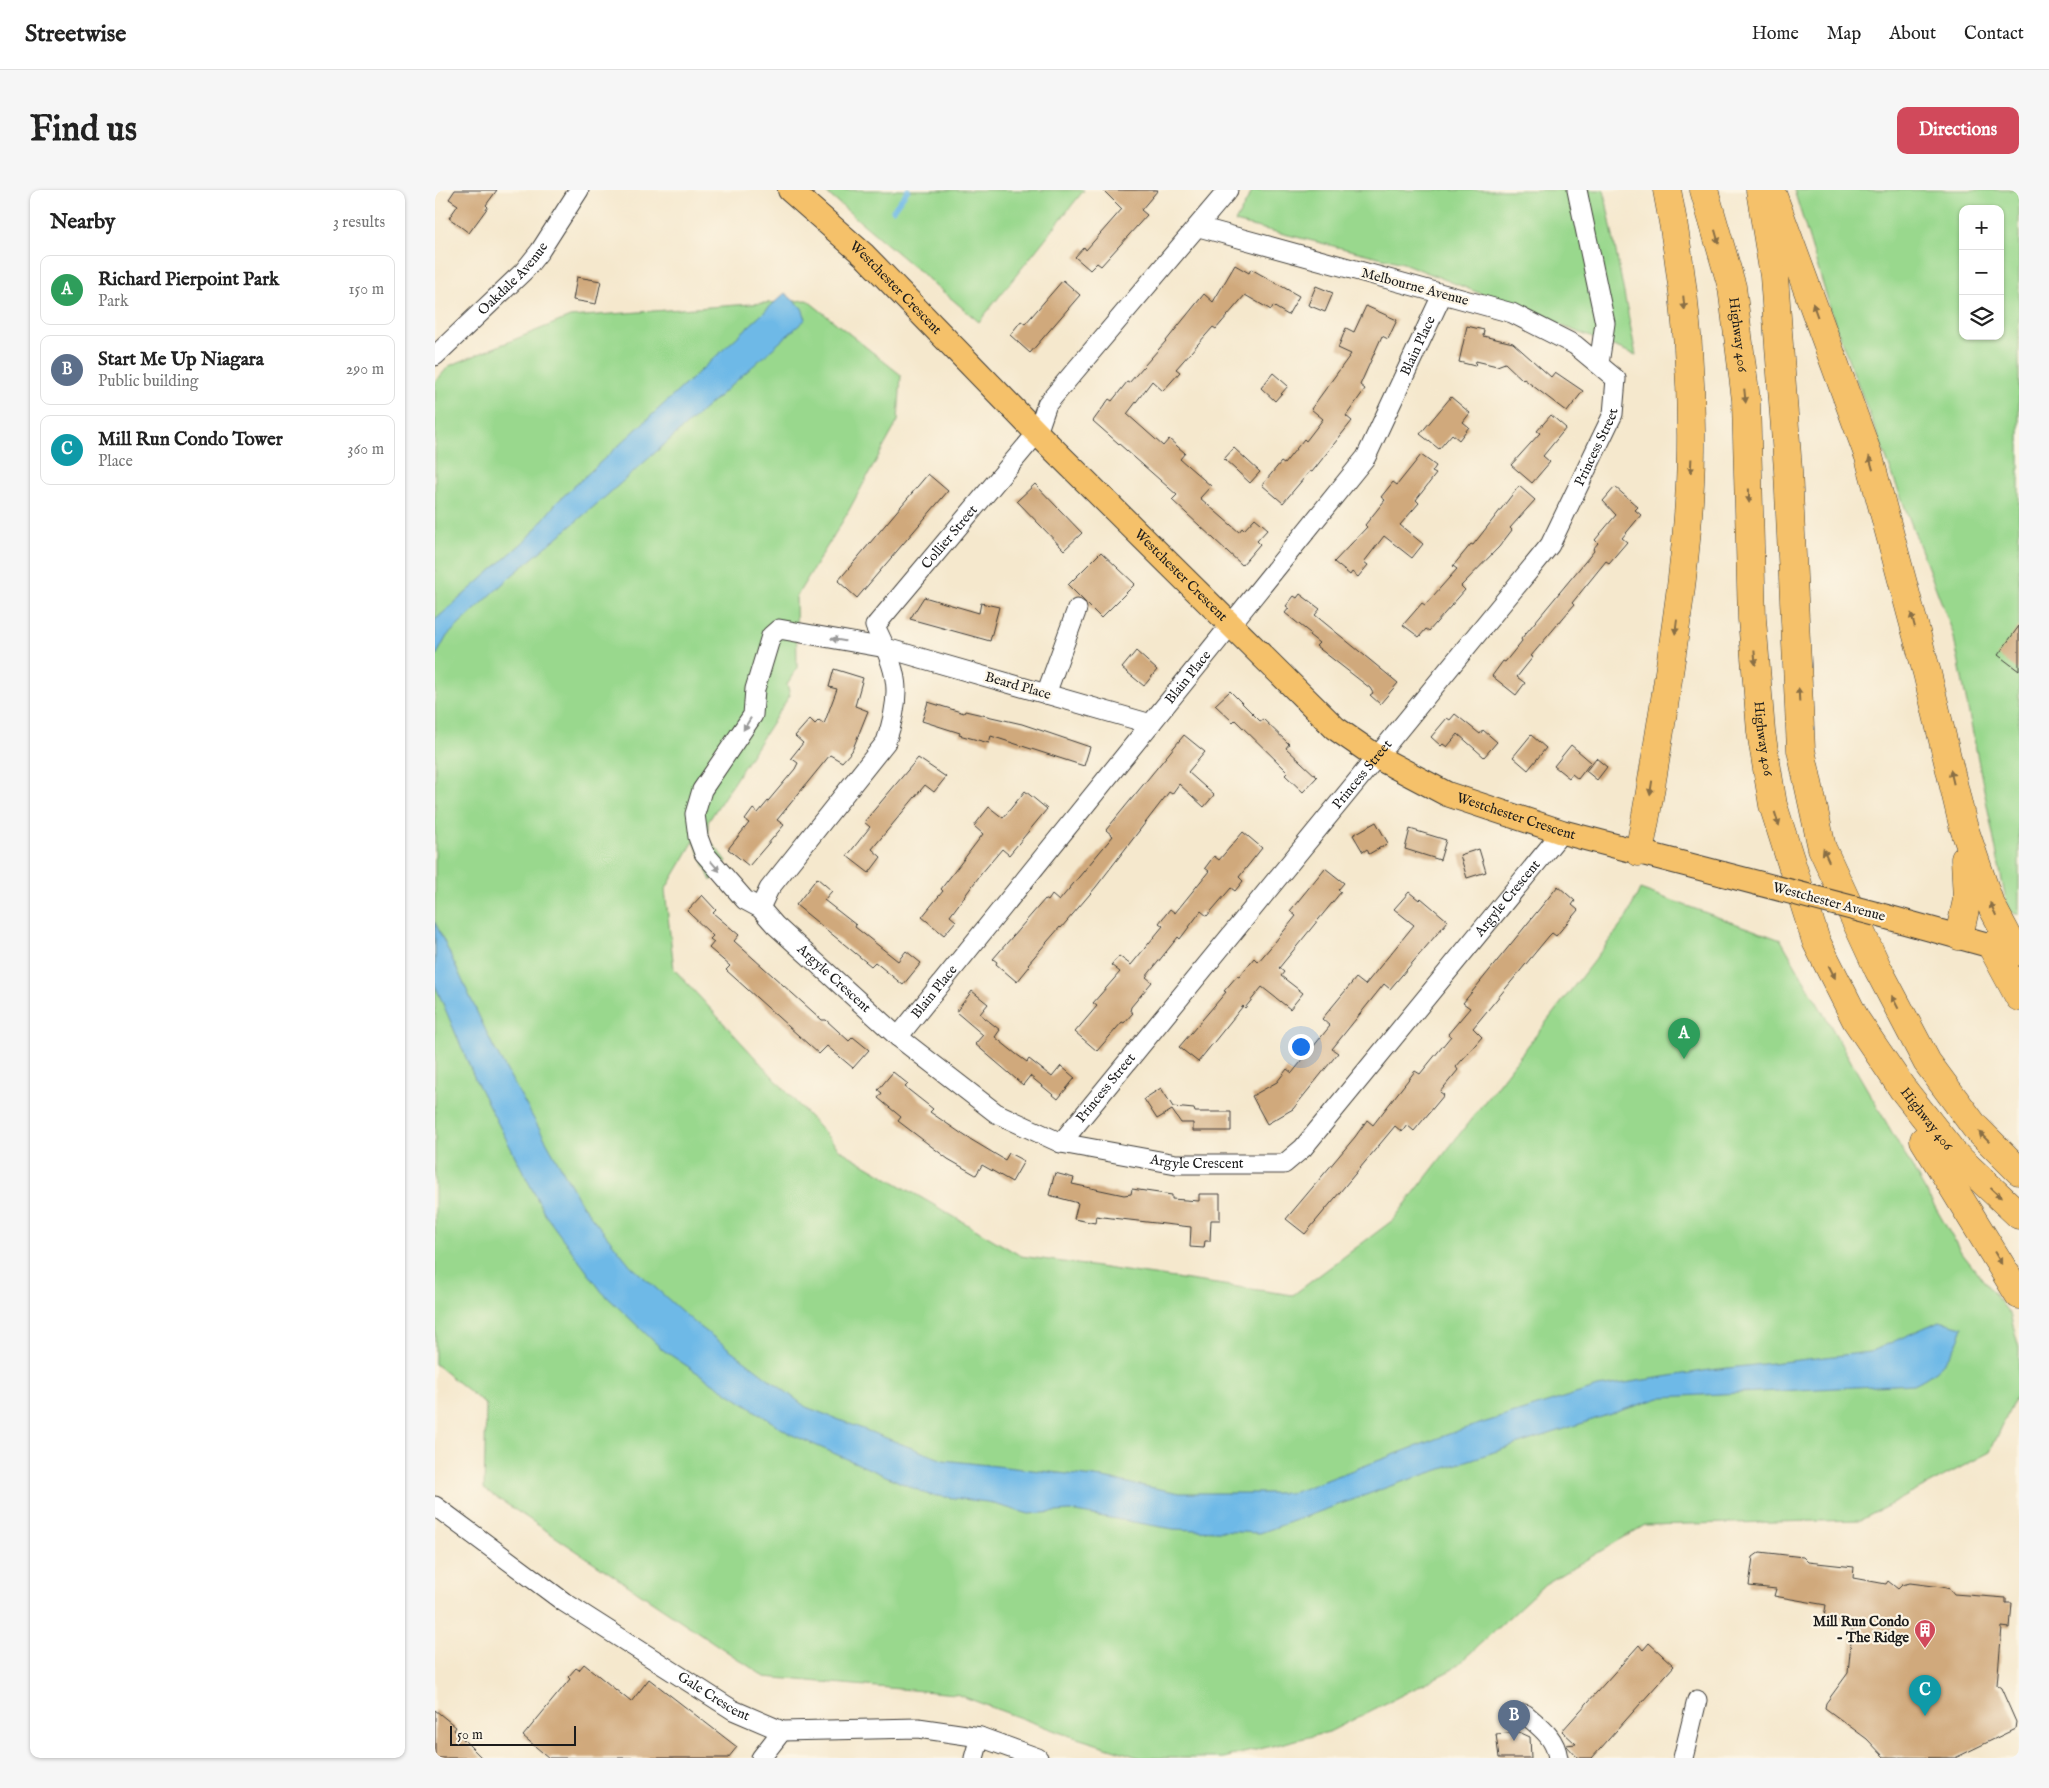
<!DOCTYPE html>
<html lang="en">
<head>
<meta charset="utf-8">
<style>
  :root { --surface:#fff; --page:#f6f6f6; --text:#222; --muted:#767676; --line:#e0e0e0; --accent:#d1495b }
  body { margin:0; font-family:"IM FELL English",serif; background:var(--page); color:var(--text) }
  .controls { position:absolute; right:15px; top:15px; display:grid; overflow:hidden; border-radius:10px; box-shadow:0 1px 4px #0004 }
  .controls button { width:45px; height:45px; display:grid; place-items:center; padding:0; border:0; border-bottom:1px solid var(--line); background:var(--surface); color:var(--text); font:25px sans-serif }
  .scale { position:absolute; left:15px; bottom:12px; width:126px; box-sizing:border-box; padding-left:5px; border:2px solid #1c1c1c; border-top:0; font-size:14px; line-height:18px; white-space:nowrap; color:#1c1c1c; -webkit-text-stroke:4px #fcf5e5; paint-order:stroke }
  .you { position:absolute; left:865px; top:856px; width:18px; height:18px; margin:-12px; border:4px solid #fff; border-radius:50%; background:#1a73e8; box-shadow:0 0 0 8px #1a73e833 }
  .badge { display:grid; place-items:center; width:32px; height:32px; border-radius:50%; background:var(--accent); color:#fff; font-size:16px; font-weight:700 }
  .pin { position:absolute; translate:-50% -41px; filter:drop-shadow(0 1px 2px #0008) }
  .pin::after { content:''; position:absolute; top:26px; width:18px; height:15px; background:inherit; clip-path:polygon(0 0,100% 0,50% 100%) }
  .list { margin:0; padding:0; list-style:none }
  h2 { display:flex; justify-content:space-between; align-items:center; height:65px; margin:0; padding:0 20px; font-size:21px }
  h2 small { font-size:16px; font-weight:400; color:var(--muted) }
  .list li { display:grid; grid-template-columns:32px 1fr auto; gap:15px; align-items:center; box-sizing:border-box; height:70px; margin:0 10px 10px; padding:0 10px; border:1px solid var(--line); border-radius:10px }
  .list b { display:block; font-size:19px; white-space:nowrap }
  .list p { margin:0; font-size:16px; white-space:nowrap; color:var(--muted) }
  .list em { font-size:16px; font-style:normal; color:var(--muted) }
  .icon { flex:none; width:28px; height:28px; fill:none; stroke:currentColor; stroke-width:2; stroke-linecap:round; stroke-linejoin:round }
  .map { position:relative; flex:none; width:1584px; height:1568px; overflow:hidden; border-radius:10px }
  header { display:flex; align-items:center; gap:30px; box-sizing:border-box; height:70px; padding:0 25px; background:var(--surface); border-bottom:1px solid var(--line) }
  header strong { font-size:24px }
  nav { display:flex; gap:28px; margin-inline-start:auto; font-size:18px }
  .intro { display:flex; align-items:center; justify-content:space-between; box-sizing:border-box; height:120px; padding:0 30px }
  h1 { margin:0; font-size:35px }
  .button { padding:12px 22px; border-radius:10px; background:var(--accent); color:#fff; font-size:18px; font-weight:700 }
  main { display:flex; gap:30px; padding:0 30px }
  aside { flex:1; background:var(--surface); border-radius:10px; box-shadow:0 1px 4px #0004 }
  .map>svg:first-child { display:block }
  .green { fill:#99d88d; stroke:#5a7a54; fill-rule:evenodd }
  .water { fill:#6eb9e7; stroke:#456a82 }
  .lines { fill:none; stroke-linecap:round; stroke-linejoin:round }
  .stream { stroke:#6eb9e7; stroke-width:5 }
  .building { fill:#d0a97b }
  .minor-casing { stroke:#3d3b37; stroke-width:21 }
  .major-casing { stroke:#3d3b37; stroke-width:26 }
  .highway-casing { stroke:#3d3b37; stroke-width:29 }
  .minor { stroke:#fff; stroke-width:19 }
  .major { stroke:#f5c16b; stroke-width:24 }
  .highway { stroke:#f5c16b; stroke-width:28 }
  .major-bridge-casing { stroke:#3d3b37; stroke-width:26; stroke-linecap:butt }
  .major-bridge { stroke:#f5c16b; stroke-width:24 }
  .oneway { fill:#886e44 }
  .oneway2 { fill:#999 }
  .labels { text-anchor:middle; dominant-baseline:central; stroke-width:4.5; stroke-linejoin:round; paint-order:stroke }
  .street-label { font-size:14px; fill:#1c1c1c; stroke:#fcf5e5 }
  .poi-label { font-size:14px; font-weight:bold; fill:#1c1c1c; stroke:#fcf5e5; text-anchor:end }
</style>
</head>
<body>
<header>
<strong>Streetwise</strong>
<nav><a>Home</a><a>Map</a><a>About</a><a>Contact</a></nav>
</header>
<div class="intro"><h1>Find us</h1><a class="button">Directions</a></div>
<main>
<aside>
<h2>Nearby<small>3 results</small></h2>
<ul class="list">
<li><span class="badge" style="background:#2e9e5b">A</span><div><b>Richard Pierpoint Park</b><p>Park</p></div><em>150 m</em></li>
<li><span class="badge" style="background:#5c6f8a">B</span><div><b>Start Me Up Niagara</b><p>Public building</p></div><em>290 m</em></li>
<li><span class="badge" style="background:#0f9aa8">C</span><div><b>Mill Run Condo Tower</b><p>Place</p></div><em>360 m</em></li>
</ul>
</aside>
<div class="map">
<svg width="1584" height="1568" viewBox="0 0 1584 1568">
  <rect width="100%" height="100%" fill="#fcf5e5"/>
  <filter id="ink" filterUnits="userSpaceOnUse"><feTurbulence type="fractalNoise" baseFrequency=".02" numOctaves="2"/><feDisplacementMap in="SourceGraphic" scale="10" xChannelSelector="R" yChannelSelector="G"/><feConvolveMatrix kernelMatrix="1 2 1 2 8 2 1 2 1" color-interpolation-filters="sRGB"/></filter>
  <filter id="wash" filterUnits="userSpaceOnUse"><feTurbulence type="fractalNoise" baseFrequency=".0096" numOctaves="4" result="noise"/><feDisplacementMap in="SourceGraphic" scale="20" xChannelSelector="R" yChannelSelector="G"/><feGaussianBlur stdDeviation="1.12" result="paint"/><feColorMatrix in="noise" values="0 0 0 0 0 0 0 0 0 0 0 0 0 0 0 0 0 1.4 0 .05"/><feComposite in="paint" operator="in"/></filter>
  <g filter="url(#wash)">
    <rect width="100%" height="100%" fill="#f5e8cd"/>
    <path class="green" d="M388,0H649L544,132Z
      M818,0H1169L1201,165L968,73L800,32Z
      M1359,0H1584V725L1573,721L1518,443L1401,137ZM1528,19H1565V146H1528Z
      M372,110L466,185L463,231L409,329L361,407L362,478L352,494L355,505L273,632V649L292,671L276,691L259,651L230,700L239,779L405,960L586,1066L858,1105L958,1030L1191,729L1205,699L1346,750L1526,1062L1575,1124L1584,1158V1200L1555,1262L1426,1330L1210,1335L1110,1394L1018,1479L894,1542L788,1568H706L626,1543L521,1504L330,1487L49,1299L51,1215L0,1174V192L14,176L135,127Z"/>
    <path class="water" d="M350,103L367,118L371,129L169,308L75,387L12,446L0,468V430L94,347L122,312Z
      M0,732L58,856L147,1015L196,1076L260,1133L371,1217L508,1270L668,1288L745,1303H857L1022,1241L1163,1197L1275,1180L1435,1162L1504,1131L1528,1137C1520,1164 1505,1182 1479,1194L1228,1207L967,1292L825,1343L738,1339L635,1321L594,1324L552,1312L494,1305L355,1244L228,1160L167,1102L111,1026L40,889L0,795Z"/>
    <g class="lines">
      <path class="stream" d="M458,20L473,0"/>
    </g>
    <g id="blocks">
      <path class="building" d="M20,0H62L51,15L53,17L34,43L14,28L23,15L14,9Z
        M668,0H723L706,20L712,25L666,76L662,73L655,80L640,67L649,57L651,60L687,19Z
        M800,75L814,83L816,79L864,106L853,125L838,116L836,120L810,105L781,139L778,137L741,179L745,182L728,201L717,191L692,224L728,256L734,249L750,263L745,269L776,296L765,308L804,342L807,338L809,340L820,328L833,339L822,351L825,354L807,375L737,310L742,305L658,231L674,209L677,211L692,192L694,193L731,151L769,104L778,112Z
        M142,87L166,91L161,114L138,110Z
        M628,90L645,105L595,163L575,145L586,131L590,134Z
        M881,96L898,103L890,122L873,115Z
        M931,116L962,130L953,149L947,146L925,195L930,199L911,226L917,231L877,282L875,281L848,313L827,295L846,272L849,274L869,249L871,251L888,229L876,219L916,164L903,158L911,138L919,142Z
        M1032,136L1049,140L1048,146L1078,153L1116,187L1120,182L1148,201L1132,222L1089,189L1088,190L1070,173L1062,176L1041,171L1040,176L1024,172Z
        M838,183L853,196L840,211L826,198Z
        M1016,207L1035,223L1028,232L1034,237L1024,250L1017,244L1004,259L985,244Z
        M1116,225L1131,238L1108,266L1115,272L1097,293L1076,275L1105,243L1102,241Z
        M799,258L825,282L815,293L789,269Z
        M986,265L1001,276L997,282L1001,284L981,310L984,313L965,335L988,354L977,368L949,346L929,372L933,375L923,387L917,382L915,385L899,372L932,337L930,335L950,310L946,307L958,292L962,295Z
        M493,284L513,301L422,408L403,391Z
        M600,294L647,343L629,360L582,311Z
        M1084,296L1100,310L1075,338L1077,340L1064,357L1026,396L1030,400L994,441L991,439L984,447L968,435L987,413L990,415L1022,379L1018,376L1036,354L1038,355Z
        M1180,297L1203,317L1200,320L1206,325L1187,348L1192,352L1174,373L1171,371L1137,413L1139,415L1096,466L1098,467L1082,487L1090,493L1081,505L1057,486L1068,471L1070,472L1087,451L1086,449L1159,361L1158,359L1163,353L1160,350L1181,325L1168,311Z
        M666,362L700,394L666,428L633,395Z
        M865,404L885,419L880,425L963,493L945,514L935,505L938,503L935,498L881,456L884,453L874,445L875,443L850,423L854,418L851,416L859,406L862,408Z
        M489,407L544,423L546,413L564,417L555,451L475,429Z
        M1584,436V481L1563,465Z
        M701,461L722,480L709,496L687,478Z
        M399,479L428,488L420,516L433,521L417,561L407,572L395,565L342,630L349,635L314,676L293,659L314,633L310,630L318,619L323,623L360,579L363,573L356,568L368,553L360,546L375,529L380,534L384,530L389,534L402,499L394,497Z
        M795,501L825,531L828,529L854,554L851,558L882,587L868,602L850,585L853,582L800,530L798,532L780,515Z
        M493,512L529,523L530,521L587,534L655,557L649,576L556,546L554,553L524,545L525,543L487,531Z
        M1020,524L1045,544L1048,540L1062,552L1049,567L1023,544L1012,557L1008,554L1006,556L996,547L1012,528L1015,530Z
        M749,545L770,562L753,582L779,605L769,617L744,594L737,604L734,602L661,697L626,738L625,737L593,774L595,776L582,792L561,774L562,772L558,769L610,709L613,711L617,705L624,711L678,646L671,640Z
        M1096,545L1111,558L1093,580L1078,567Z
        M1136,555L1156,572L1143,589L1137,584L1134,588L1119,576Z
        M483,568L511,587L499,602L490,595L437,659L446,667L434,683L412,666L435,637L429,632Z
        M1161,568L1172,577L1162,590L1151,581Z
        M590,601L612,619L574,665L567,659L546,684L515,726L521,731L509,745L487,727L508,701L506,699L548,644L539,636L554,617L568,628Z
        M941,632L953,653L934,664L932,659L928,662L918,645Z
        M975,639L1011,650L1005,670L970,659Z
        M808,642L827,658L804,687L808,691L800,701L796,698L772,726L766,721L745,749L743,747L711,787L717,792L696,817L695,821L698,823L689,833L687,832L662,861L640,842L662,816L658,813L685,782L676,775L684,766L696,775L728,736L724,733L735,719L740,723L774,681L770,678L779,666L784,670Z
        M1044,659L1051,682L1032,688L1025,665Z
        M890,678L909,693L903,700L906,702L844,778L849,782L846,786L868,803L855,819L827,797L810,818L808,816L763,872L744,857L791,802L789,801L802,786L804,787L819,768L823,772L840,752L861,726L855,721Z
        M382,688L397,701L389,710L421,735L420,737L463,771L471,761L486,773L468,795L440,772L436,776L361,715Z
        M1123,696L1140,711L1137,715L1143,720L1121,746L1117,743L1114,746L1038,838L1047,847L1021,877L1023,880L1005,902L1009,905L979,941L972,935L967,942L960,936L870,1044L851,1029L920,947L932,930L938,935L980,881L985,884L1016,846L1013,844L1035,818L1028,813Z
        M974,702L984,710L986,708L1013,731L955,799L949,794L897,859L903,863L858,919L832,934L817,906L842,892L852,879L857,883L895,836L887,829L921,788L930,795L979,735L959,719Z
        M267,705L281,720L278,723L304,745L299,751L387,830H391L414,851L418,847L434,860L418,878L392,856L384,864L291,780L295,776L274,758L279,752L275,749L278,746L252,721Z
        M537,801L553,814L545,824L565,840L560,847L581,864L592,872L594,869L617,887L626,876L640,888L623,909L595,886L588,895L540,854L548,845L521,822Z
        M458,882L473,894L470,897L498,919L495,922L530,946L570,970L574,963L589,971L577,992L547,975L541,985L513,969L463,931L466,927L443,908L447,903L443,900Z
        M726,898L738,917L759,919L760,922H796V941H758V933H746L737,920L722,929L709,909Z
        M620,983L639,988L637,994L689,1005L696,1004L697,999L737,1005V1009L764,1011V1004H785V1030H776L775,1051H770L769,1058L755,1057L756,1037L668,1027L661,1026L660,1033L639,1029L643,1013L614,1005Z
        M1325,1362L1368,1367L1373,1372L1419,1377L1418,1388L1451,1394L1453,1391L1463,1399L1467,1395L1475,1393L1507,1397L1515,1399L1519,1404L1571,1408V1413H1577L1575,1438L1567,1437L1562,1495L1566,1498L1581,1532L1580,1539L1520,1568L1449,1567L1432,1549L1390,1518L1391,1513L1413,1483L1418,1431L1389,1427L1391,1415L1339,1406L1341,1399L1314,1396L1318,1367Z
        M1214,1453L1239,1476L1157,1568H1143L1131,1555L1141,1554L1127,1541L1204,1455L1208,1460Z
        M149,1474L196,1512L214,1489L302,1557L293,1568H114L88,1546L135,1489L133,1487L141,1478L144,1480Z
        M0,1520L21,1537L19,1540L47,1568H0Z
        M1084,1542L1095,1547L1096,1568H1064L1061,1544Z"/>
    </g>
  </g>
  <g filter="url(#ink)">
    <use href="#blocks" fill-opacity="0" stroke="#3d3b37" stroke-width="1"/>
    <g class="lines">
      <g class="minor-casing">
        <g id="minor">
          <path d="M1142,0L1170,133L1164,174"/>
          <path id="s1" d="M0,166L89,81L105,61L144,0"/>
          <path d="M611,504L642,419"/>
          <path id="s2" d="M716,534L451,458L344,439L336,446L320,499L318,525L267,600L260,624L263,647L269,663L310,710L325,718L340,735L463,847L561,923L626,953L741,974H849L868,958L1127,642"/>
          <path id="s3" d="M325,718L334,699L451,552C468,501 463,483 440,436L602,243L612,214L793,0"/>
          <path id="s4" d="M463,847L931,267L1007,105"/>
          <path id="s5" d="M626,953L1115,355L1178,224L1181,189L1140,155L1077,123L764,37"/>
          <path id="s6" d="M0,1316L129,1412L298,1520L347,1541L483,1538L545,1547L603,1568"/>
          <path d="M1090,1524C1105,1537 1120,1547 1123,1568"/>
          <path d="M326,1568L347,1541"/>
          <path d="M539,1568L545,1547"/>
          <path d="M1248,1568L1262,1510"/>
        </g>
      </g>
      <g class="major-casing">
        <g id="major">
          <path id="s7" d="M355,0L429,65L602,243L900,538L942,567L1012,604L1127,642L1288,684"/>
          <path d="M1441,724L1575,761"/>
        </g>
      </g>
      <g class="highway-casing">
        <g id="highway">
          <path id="s8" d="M1269,0L1297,97L1311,210L1317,429L1326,542L1338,615L1381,751L1421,830L1467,898L1518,963L1584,1025"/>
          <path d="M1325,0L1339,86L1353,280L1366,560L1387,658L1443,779L1492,872L1540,937L1584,981"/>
          <path d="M1338,6L1434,267L1492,483L1528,635L1554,711L1581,762"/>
          <path d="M1204,662C1214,613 1221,565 1229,516C1242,431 1255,346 1256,260C1257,173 1249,85 1232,0"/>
          <path d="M1524,746L1532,710L1530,669"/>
          <path d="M1556,755L1584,807"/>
          <path d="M1489,950L1584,1105"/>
        </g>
      </g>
      <use href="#minor" class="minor"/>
      <use href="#major" class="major"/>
      <use href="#highway" class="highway"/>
      <g class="major-bridge-casing">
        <path id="major-bridge" d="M1288,684L1441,724"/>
      </g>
      <use href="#major-bridge" class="major-bridge"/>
    </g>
    <defs><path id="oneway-solid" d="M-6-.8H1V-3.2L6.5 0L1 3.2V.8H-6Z" transform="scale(1.25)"/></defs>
    <g class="oneway">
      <use href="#oneway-solid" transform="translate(1282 47) rotate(74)"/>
      <use href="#oneway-solid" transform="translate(1249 113) rotate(84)"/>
      <use href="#oneway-solid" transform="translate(1380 120) rotate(-110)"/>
      <use href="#oneway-solid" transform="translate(1310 206) rotate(84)"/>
      <use href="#oneway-solid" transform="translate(1436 273) rotate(-106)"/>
      <use href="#oneway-solid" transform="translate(1256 276) rotate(93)"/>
      <use href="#oneway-solid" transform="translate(1314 306) rotate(89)"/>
      <use href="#oneway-solid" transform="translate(1478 430) rotate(-105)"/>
      <use href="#oneway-solid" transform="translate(1241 437) rotate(97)"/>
      <use href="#oneway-solid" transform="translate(1320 468) rotate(85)"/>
      <use href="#oneway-solid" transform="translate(1364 505) rotate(-93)"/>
      <use href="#oneway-solid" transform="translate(1517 587) rotate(-103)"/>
      <use href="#oneway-solid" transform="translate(1216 598) rotate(99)"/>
      <use href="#oneway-solid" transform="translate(1342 629) rotate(72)"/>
      <use href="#oneway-solid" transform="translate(1391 665) rotate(-114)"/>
      <use href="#oneway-solid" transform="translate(1558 719) rotate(-115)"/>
      <use href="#oneway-solid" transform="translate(1397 782) rotate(63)"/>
      <use href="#oneway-solid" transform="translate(1460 812) rotate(-117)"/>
      <use href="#oneway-solid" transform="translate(1549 947) rotate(-135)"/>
      <use href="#oneway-solid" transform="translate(1561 1003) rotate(43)"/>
      <use href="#oneway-solid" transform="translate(1563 1068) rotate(59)"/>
    </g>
    <g class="oneway2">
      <use href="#oneway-solid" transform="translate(403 450) rotate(-170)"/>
      <use href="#oneway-solid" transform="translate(312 534) rotate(122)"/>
      <use href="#oneway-solid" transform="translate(280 676) rotate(49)"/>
    </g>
  </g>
  <defs>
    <g id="building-pin" transform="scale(1.125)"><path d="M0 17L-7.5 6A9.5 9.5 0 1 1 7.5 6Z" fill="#d1495b" stroke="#fcf5e5"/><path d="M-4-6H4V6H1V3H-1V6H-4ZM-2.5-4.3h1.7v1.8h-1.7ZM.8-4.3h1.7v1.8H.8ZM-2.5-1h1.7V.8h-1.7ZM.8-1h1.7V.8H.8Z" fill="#fff"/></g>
  </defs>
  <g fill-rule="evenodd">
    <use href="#building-pin" x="1490" y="1440"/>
  </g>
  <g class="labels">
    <g class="street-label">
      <text stroke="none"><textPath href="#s1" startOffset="110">Oakdale Avenue</textPath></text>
      <text transform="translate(980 97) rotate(15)">Melbourne Avenue</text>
      <text stroke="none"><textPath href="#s7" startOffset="144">Westchester Crescent</textPath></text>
      <text stroke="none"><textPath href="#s8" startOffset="149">Highway 406</textPath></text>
      <text stroke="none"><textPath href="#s4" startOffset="868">Blain Place</textPath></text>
      <text stroke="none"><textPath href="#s5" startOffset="881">Princess Street</textPath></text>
      <text stroke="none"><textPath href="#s3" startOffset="446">Collier Street</textPath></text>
      <text stroke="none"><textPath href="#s7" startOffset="549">Westchester Crescent</textPath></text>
      <text stroke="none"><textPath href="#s4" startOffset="462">Blain Place</textPath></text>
      <text transform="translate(583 496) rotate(16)">Beard Place</text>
      <text stroke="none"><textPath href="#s8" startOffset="554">Highway 406</textPath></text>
      <text stroke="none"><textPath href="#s5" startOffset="476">Princess Street</textPath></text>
      <text stroke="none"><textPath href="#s7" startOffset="969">Westchester Crescent</textPath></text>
      <text stroke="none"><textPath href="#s2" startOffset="1669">Argyle Crescent</textPath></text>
      <text transform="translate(1394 712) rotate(15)">Westchester Avenue</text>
      <text stroke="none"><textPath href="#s2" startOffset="814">Argyle Crescent</textPath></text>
      <text stroke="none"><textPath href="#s4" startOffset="58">Blain Place</textPath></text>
      <text stroke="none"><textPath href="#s5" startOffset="71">Princess Street</textPath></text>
      <text stroke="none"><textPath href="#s8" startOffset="974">Highway 406</textPath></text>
      <text stroke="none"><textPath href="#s2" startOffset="1234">Argyle Crescent</textPath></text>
      <text stroke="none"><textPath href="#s6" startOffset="338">Gale Crescent</textPath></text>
    </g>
    <g class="poi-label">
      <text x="1474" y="1432">Mill Run Condo<tspan x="1474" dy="16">- The Ridge</tspan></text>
    </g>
  </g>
</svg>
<div class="controls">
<button>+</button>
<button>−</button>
<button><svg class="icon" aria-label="layers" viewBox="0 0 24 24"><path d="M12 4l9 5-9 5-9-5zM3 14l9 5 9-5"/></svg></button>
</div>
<div class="scale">50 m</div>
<div class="you"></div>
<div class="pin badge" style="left:1249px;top:869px;background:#2e9e5b">A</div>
<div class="pin badge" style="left:1079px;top:1551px;background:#5c6f8a">B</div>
<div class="pin badge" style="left:1490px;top:1526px;background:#0f9aa8">C</div>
</div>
</main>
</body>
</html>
